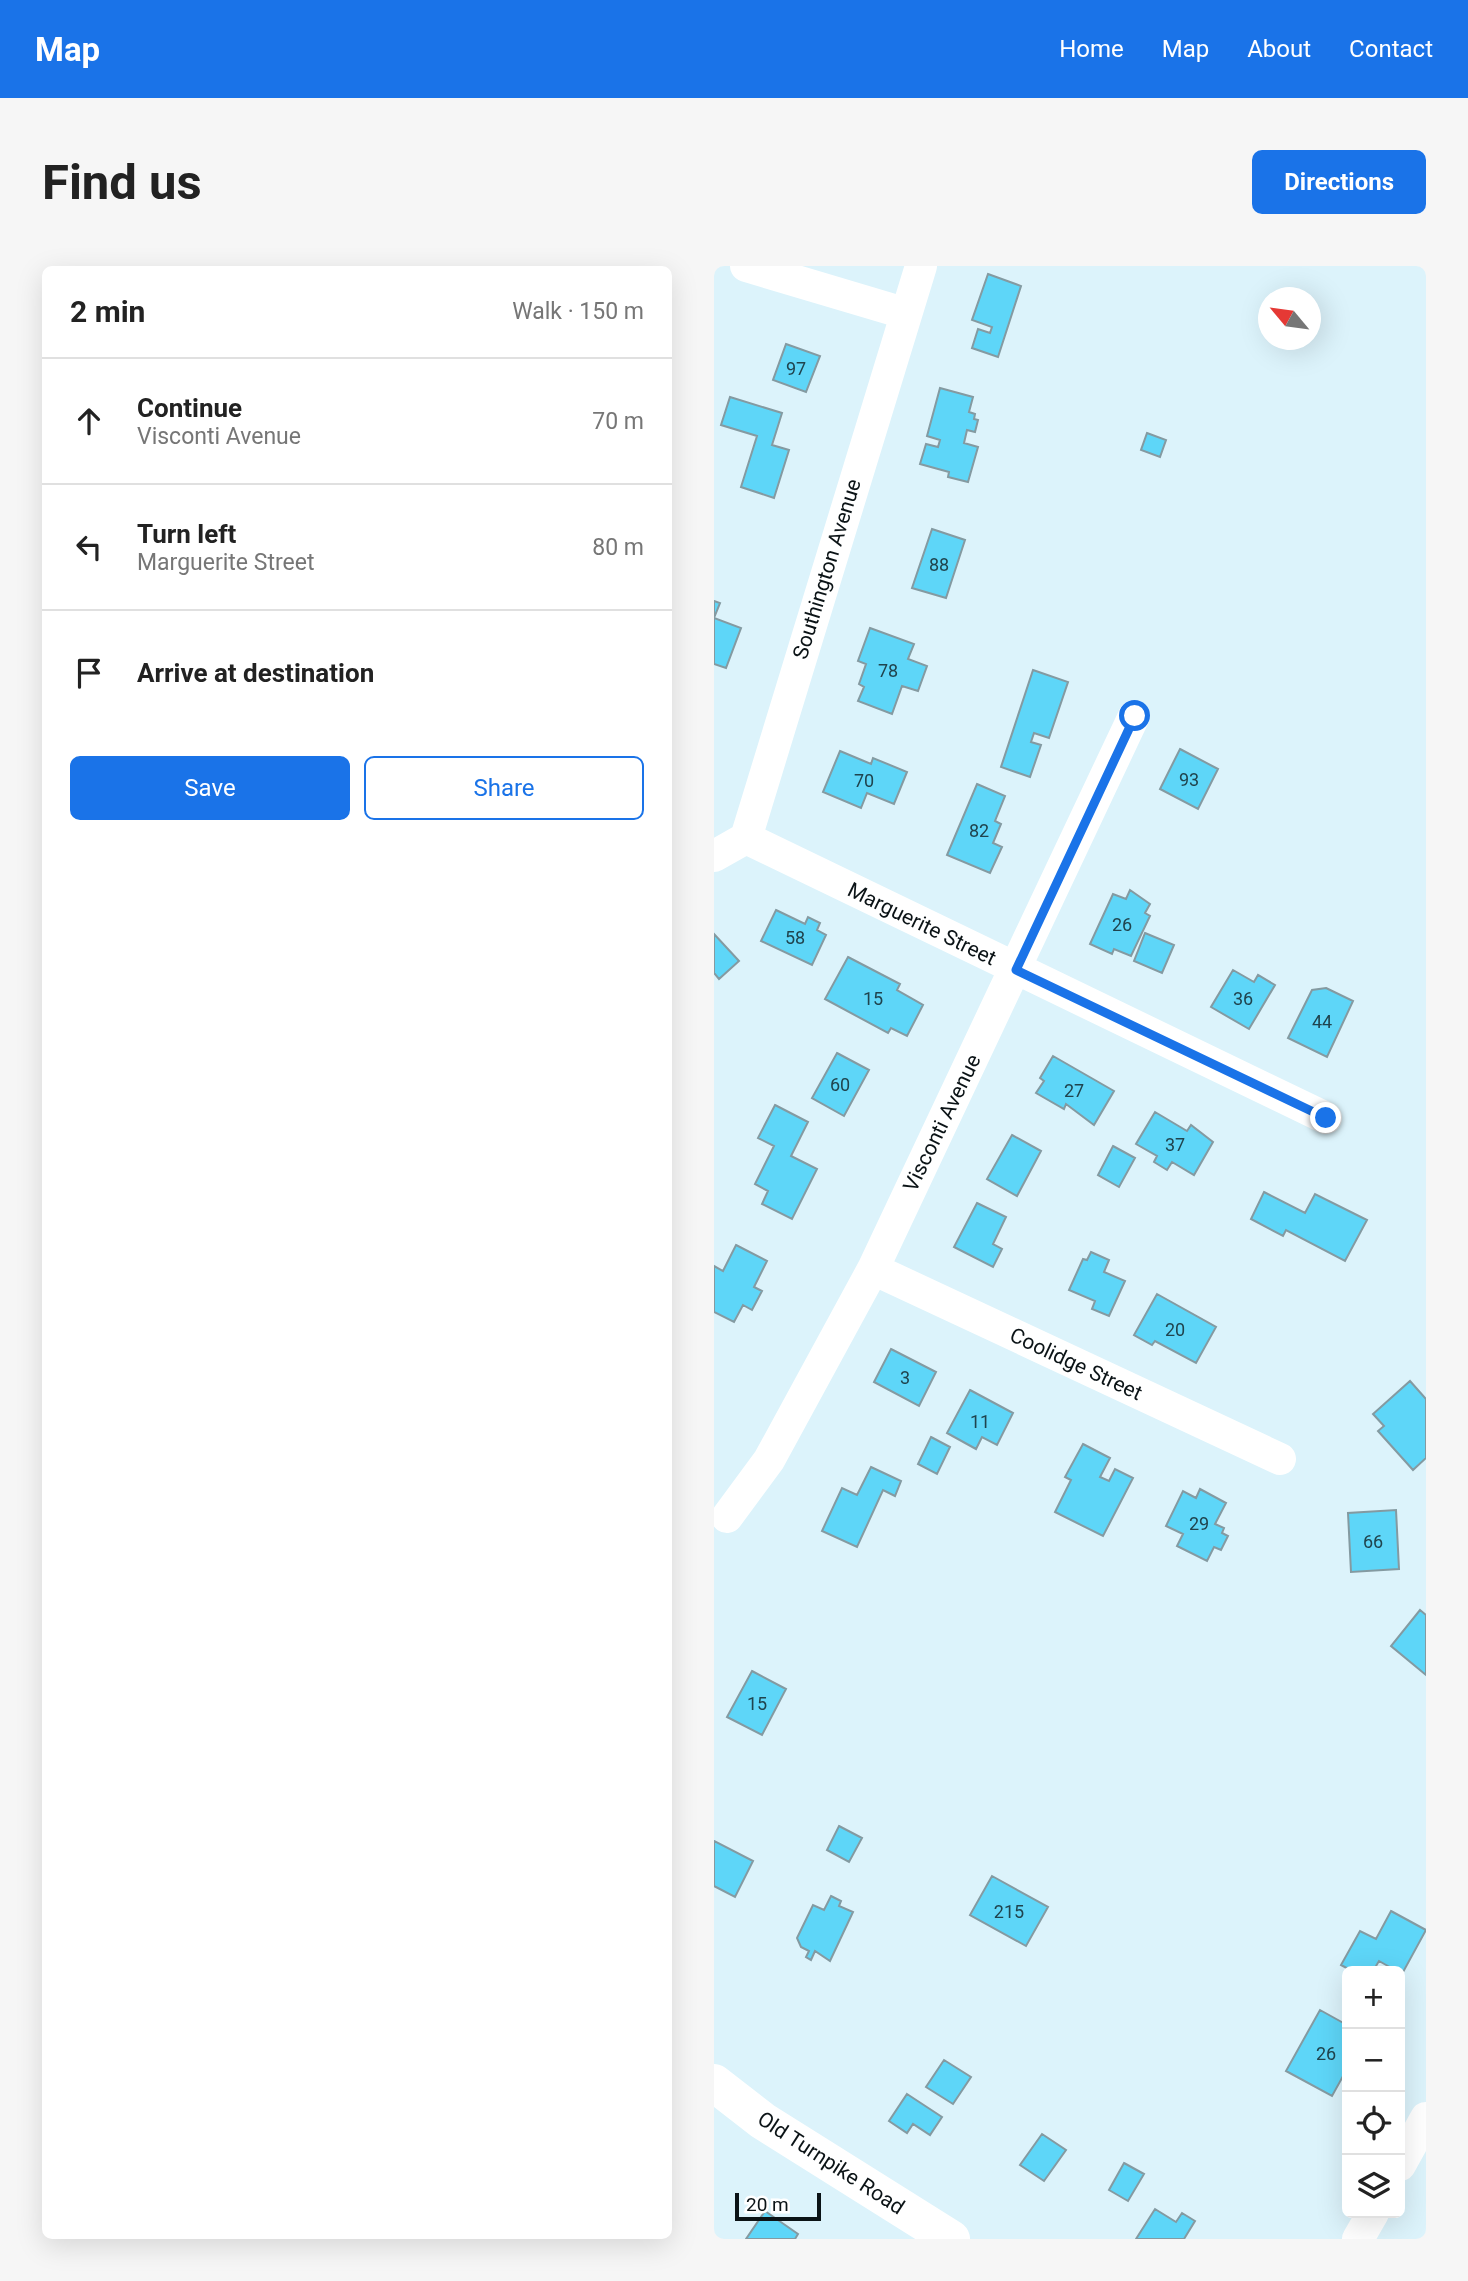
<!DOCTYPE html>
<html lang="en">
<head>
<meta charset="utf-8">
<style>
  :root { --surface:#fff; --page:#f6f6f6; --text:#222; --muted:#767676; --line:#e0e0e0; --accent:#1a73e8 }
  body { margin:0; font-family:Roboto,sans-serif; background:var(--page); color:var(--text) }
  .controls { position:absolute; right:21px; bottom:21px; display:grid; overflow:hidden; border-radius:10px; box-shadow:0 7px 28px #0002 }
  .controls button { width:63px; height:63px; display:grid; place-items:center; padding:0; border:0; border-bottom:2px solid var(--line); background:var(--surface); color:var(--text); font:35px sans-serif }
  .compass { position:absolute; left:544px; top:21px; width:63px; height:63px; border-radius:50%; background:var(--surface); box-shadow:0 7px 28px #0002; rotate:299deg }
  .scale { position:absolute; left:21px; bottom:18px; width:86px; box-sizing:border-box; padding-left:7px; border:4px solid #0b1316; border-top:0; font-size:19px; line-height:24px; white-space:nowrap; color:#0b1316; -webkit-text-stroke:5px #fff; paint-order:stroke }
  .stop { position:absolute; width:21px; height:21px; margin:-16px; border:5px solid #1a73e8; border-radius:50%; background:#fff }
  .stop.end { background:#1a73e8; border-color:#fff; box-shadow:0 2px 7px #0008 }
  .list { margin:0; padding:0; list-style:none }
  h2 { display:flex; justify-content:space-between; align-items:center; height:91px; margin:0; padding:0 28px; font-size:30px }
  h2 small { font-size:23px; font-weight:400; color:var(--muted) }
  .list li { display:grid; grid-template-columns:46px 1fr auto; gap:21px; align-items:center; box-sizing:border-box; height:126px; padding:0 28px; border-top:2px solid var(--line) }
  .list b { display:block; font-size:26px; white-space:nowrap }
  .list p { margin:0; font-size:23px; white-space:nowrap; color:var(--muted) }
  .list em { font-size:23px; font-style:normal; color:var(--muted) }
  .actions { display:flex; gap:14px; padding:21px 28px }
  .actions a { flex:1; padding:16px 0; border:2px solid var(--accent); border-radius:10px; text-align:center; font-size:24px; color:var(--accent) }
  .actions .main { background:var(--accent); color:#fff }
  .icon { flex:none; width:38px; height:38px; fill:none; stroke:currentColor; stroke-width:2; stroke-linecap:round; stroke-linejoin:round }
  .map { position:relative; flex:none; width:712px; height:1973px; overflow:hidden; border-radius:10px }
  header { display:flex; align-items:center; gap:42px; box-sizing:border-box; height:98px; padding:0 35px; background:var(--accent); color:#fff }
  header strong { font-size:33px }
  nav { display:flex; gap:38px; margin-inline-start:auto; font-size:24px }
  .intro { display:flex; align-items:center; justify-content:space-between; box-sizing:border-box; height:168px; padding:0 42px }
  h1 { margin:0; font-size:49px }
  .button { padding:18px 32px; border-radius:10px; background:var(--accent); color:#fff; font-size:24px; font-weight:700 }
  main { display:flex; gap:42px; padding:0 42px }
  aside { flex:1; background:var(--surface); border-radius:10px; box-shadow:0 7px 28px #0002 }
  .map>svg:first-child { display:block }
  .building { fill:#5ed6f8; stroke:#849aa1; stroke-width:2 }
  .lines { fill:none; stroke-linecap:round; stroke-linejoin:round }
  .street { stroke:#fff; stroke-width:32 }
  .secondary { stroke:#fff; stroke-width:38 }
  .route { stroke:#1a73e8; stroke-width:9 }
  .labels { text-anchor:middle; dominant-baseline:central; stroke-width:6; stroke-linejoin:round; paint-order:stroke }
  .number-label { font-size:18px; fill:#20444e }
  .street-label { font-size:21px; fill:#0b1316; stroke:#fff }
</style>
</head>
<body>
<header>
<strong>Map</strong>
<nav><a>Home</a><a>Map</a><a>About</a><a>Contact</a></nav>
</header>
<div class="intro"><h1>Find us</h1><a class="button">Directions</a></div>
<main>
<aside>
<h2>2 min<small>Walk · 150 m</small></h2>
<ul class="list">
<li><svg class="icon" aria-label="ahead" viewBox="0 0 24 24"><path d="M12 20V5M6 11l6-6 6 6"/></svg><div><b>Continue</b><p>Visconti Avenue</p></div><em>70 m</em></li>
<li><svg class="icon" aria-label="left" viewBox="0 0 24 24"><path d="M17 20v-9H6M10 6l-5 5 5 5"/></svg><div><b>Turn left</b><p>Marguerite Street</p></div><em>80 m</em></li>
<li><svg class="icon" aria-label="arrive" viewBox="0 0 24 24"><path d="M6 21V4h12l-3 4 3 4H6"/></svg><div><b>Arrive at destination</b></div></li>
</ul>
<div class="actions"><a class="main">Save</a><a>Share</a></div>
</aside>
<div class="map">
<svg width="712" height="1973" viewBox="0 0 712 1973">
  <rect width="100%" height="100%" fill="#dcf3fb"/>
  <path class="building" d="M274,8L307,20L284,91L258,82L264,63L276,67L278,61L258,54Z
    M72,78L106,90L92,126L59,114Z
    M226,122L259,131L255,146L261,148L260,153L264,154L261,166L253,164L250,177L264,181L254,216L234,211L235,206L206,198L212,178L224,181L226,174L213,170Z
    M16,131L68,147L58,179L75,184L60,232L27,221L43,170L7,159Z
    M433,167L452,174L446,191L427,184Z
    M218,263L251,274L232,332L198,322Z
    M0,335L6,337L0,352L27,362L12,402L0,398Z
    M156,362L200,378L194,393L213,400L204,425L188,420L178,448L144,435L150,421L145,418L152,398L144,395Z
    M319,404L354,416L335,472L320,467L317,476L327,479L316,511L287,501Z
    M466,483L504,503L484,543L446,523Z
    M126,485L157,498L159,492L193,506L180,538L153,527L147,542L109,526Z
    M263,518L291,530L281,555L287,558L279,577L288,581L276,607L233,589Z
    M416,624L436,638L431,647L436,650L417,690L400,683L398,688L376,678L399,628L412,633Z
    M62,644L91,658L94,651L106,657L103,664L112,669L98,699L47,675Z
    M431,667L460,679L448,707L420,695Z
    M0,668L25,695L5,713L0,707Z
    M134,691L186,718L183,724L209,739L193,770L177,762L174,767L111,733Z
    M519,704L540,716L544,709L561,719L535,763L497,741Z
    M612,722L639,735L613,791L574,772L598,724Z
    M123,787L155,804L130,850L98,832Z
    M339,790L400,825L380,859L352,838L350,843L322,827L330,815L326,812Z
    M61,839L94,856L77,890L103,903L78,953L48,938L54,925L41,918L60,880L44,872Z
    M441,846L473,865L477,859L499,876L480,909L458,896L453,904L440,896L443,890L422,878Z
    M298,869L327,885L303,930L273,913Z
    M399,880L421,892L405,921L384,909Z
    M550,926L591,947L601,928L653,954L631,995L572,964L569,970L537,953Z
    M263,937L292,951L279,978L288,983L279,1001L240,981Z
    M22,979L53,995L40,1021L48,1025L38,1044L29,1039L20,1056L0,1046V1000L9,1005Z
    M377,986L395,994L390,1006L411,1015L395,1050L378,1043L381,1035L355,1024L369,993L373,994Z
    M443,1028L502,1061L482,1097L441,1075L438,1079L420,1069Z
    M177,1083L222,1106L205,1140L160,1116Z
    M696,1115L712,1133V1192L699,1204L664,1165L670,1160L659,1148Z
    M256,1124L299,1147L283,1179L268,1171L262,1183L233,1167Z
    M217,1171L236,1181L223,1208L204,1198Z
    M369,1178L396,1192L386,1211L395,1215L401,1203L419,1212L389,1270L341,1246L357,1214L351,1211Z
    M157,1201L187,1215L181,1230L169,1224L143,1281L108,1265L128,1222L143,1229Z
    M486,1223L512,1237L501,1258L510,1262L508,1267L514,1270L507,1284L500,1281L493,1295L463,1280L469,1268L452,1260L469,1225L482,1232Z
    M682,1244L685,1303L637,1306L634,1247Z
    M706,1344L712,1349V1409L677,1380Z
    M38,1405L72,1423L48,1469L13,1451Z
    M125,1560L148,1572L135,1596L113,1584Z
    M0,1575L39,1595L21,1631L0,1620Z
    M278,1610L334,1641L312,1680L256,1649Z
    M117,1630L127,1635L125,1640L139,1646L116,1695L101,1685L97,1694L92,1691L95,1685L87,1681L83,1672L99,1639L110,1644Z
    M677,1645L712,1664L688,1708L665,1695L659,1705H638L627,1699L646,1665L662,1673Z
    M606,1744L633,1759V1803L618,1830L572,1805Z
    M230,1794L257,1811L239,1838L212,1821Z
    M193,1828L228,1851L216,1869L199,1858L193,1867L175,1855Z
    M328,1868L352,1884L330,1915L306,1899Z
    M410,1897L430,1908L414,1935L395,1924Z
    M441,1943L462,1956L468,1947L481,1955L470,1973H422Z
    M51,1945L84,1968L81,1973H32Z"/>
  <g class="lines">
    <path class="street" d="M32,0L190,47
      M32,572L612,852
      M0,590L32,572L207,0
      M159,1003L566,1193
      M13,1251L55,1194L159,1003L420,450
      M686,1899L712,1852
      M644,1973L659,1947"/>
    <path class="secondary" d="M0,1817L49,1855L237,1973"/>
  </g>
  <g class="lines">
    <path class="route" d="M421,450L302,704L612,852"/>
  </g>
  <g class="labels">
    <g class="number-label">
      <text x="82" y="102">97</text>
      <text x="225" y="298">88</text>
      <text x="174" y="404">78</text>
      <text x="475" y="513">93</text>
      <text x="150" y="514">70</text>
      <text x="265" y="564">82</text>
      <text x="408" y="658">26</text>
      <text x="81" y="671">58</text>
      <text x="159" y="732">15</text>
      <text x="529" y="732">36</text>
      <text x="608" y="755">44</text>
      <text x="126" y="818">60</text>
      <text x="360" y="824">27</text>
      <text x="461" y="878">37</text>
      <text x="461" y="1063">20</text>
      <text x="191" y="1111">3</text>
      <text x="266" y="1155">11</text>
      <text x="485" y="1257">29</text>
      <text x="659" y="1275">66</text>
      <text x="43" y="1437">15</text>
      <text x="295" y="1645">215</text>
      <text x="612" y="1787">26</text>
    </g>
    <g class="street-label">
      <text transform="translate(113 303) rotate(-73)">Southington Avenue</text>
      <text transform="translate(208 658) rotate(26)">Marguerite Street</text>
      <text transform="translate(228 857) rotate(-64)">Visconti Avenue</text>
      <text transform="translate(362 1098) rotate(25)">Coolidge Street</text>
      <text transform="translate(117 1897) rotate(33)">Old Turnpike Road</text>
    </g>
  </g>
</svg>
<div class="controls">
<button>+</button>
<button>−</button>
<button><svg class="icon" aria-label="locate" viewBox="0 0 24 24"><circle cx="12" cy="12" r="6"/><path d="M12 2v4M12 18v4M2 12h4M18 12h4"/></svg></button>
<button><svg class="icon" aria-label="layers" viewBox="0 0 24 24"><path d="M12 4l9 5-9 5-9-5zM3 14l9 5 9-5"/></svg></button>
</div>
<svg class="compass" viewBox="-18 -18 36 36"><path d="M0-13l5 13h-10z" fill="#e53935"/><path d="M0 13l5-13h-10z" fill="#767676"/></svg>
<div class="scale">20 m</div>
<div class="stop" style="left:421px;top:450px"></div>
<div class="stop end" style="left:612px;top:852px"></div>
</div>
</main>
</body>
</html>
